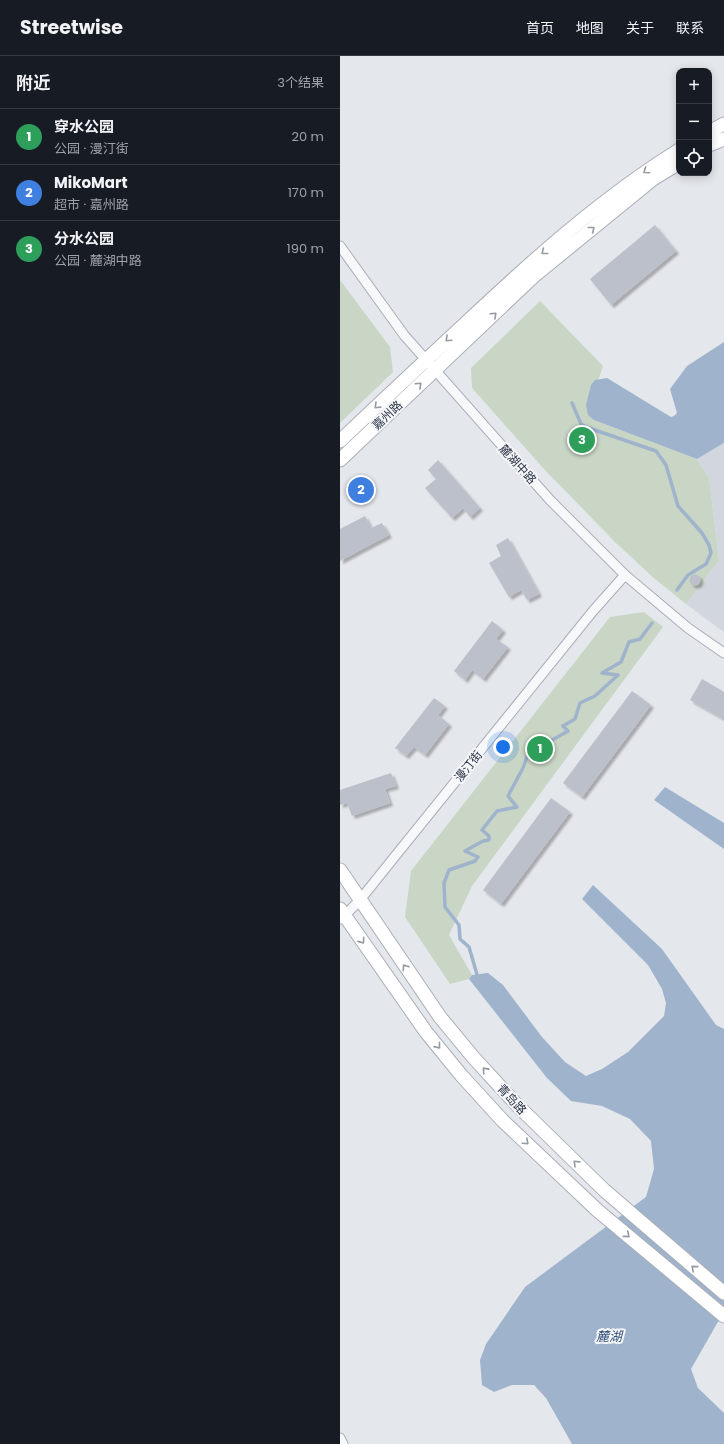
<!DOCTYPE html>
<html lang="zh">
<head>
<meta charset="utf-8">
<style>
  :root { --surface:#171b24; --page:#20242c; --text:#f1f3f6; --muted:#9ea1a6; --line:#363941; --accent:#d93025 }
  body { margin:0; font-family:Poppins,"Noto Sans SC",sans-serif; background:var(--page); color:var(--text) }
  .controls { position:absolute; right:12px; top:12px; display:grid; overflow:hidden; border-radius:8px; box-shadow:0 2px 10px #0003 }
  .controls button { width:36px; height:36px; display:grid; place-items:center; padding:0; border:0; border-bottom:1px solid var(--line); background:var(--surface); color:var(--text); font:20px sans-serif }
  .you { position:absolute; left:163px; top:691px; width:14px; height:14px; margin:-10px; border:3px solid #fff; border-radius:50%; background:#1a73e8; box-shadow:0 0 0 6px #1a73e833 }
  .badge { display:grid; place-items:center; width:26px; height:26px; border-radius:50%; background:var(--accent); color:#fff; font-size:13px; font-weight:700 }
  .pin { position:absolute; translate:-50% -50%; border:2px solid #fff; box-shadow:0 1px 4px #0006 }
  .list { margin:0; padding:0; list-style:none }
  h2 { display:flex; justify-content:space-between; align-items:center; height:52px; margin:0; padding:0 16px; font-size:17px }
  h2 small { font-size:13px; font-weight:400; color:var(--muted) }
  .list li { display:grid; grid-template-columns:26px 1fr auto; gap:12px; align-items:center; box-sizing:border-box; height:56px; padding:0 16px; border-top:1px solid var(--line) }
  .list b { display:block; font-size:15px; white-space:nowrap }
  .list p { margin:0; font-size:13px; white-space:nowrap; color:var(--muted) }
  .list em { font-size:13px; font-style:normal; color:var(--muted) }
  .icon { flex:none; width:22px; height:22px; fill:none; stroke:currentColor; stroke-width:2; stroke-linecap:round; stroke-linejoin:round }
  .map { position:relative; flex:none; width:384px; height:1388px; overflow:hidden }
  header { display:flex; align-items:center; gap:24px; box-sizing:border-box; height:56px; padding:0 20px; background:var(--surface); border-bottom:1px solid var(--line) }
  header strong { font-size:19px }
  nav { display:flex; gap:22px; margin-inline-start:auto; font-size:14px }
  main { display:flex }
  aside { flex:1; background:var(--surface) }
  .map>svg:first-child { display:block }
  .built { fill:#d2d6de }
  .green { fill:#c9d6c5 }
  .water { fill:#9fb4cc }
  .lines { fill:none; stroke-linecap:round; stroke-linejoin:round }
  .stream { stroke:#9fb4cc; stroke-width:3.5 }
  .building { fill:#bbc0ca; filter:url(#shadow) }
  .street-casing { stroke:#a9aeb7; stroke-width:11 }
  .secondary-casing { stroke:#a9aeb7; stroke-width:15 }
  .street { stroke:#f7f8fa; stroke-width:9 }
  .secondary { stroke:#fff; stroke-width:13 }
  .oneway { stroke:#959aa2 }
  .labels { text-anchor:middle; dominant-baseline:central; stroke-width:4; stroke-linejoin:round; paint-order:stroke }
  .street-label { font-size:12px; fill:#2b3445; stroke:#f4f6f9 }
  .water-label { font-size:13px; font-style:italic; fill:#34527a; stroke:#f4f6f9 }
</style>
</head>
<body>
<header>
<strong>Streetwise</strong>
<nav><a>首页</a><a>地图</a><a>关于</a><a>联系</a></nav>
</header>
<main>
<aside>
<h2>附近<small>3个结果</small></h2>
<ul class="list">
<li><span class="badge" style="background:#2e9e5b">1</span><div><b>穿水公园</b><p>公园 · 漫汀街</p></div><em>20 m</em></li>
<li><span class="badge" style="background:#3f7fe0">2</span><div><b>MikoMart</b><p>超市 · 嘉州路</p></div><em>170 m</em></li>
<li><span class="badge" style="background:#2e9e5b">3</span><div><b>分水公园</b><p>公园 · 麓湖中路</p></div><em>190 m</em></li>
</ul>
</aside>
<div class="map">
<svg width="384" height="1388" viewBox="0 0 384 1388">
  <defs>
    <filter id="shadow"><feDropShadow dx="3" dy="3" stdDeviation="1" flood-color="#0004"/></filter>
  </defs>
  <rect width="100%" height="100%" fill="#e4e7ec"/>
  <path class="built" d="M384,387V576L346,548L379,504L369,422L357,403Z"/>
  <path class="green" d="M0,224L50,291L53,316L0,367Z
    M200,245L263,310L251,346L254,364L357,403L369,422L379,504L346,548L315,523L276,487L204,413L132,332L131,312Z
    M304,556L323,571L132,830L109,879L132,919L129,923L110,928L65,861L71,815L270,561Z"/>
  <path class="water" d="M384,286V387L357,403L254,364L248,359L246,349L251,329L255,324L267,322L331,361L334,360L337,357L330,333L347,310Z
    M325,731L384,767V793L314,744Z
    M253,829L322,893L376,969L384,973V1260L379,1264L351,1313L358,1332L384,1357V1388H232L206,1342L194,1329H172L154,1336L142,1329L140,1304L146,1288L185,1231L306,1141L314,1113L311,1085L290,1063L262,1050L231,1045L207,1022L129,923L132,919L148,917L163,929L202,981L225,1006L246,1020L262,1013L288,996L324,960L326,947L322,933L308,909L242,843Z"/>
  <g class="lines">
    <path class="stream" d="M232,347L241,368L246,371L316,395L326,409L338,450L362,477L369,489L371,497L366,508L348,519L337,534
      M138,922L129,891L120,883L119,869L105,851L104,827L109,814L135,805L138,801L125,795L143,785L149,784V780L142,774L157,755L177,751L168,740L183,712L188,698L228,675L223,670L235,663L240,647L255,640L278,619L262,617L281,606L289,586L300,583L312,567"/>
  </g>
  <path class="building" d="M315,169L336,195L271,249L250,223Z
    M98,404L140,452L130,461L123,452L112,462L85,432L96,423L88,414Z
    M25,460L31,472L42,467L49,479L0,505V473Z
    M168,482L199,538L187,544L181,534L169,541L149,507L161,500L156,489Z
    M349.5 524a5.5 5.5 0 1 1 11 0a5.5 5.5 0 1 1-11 0Z
    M152,565L163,574L156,583L168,591L143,623L132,614L125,624L114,615Z
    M362,623L384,636V663L350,644Z
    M292,635L311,649L242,741L223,727Z
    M94,642L105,650L98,659L109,668L85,699L74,691L66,700L55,692Z
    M51,717L56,730L45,733L50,747L12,760L7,747L0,749V734Z
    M211,742L230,756L161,848L143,834Z"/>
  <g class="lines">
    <g class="street-casing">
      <path id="street" d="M0,190L64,279L210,444L285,519L348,572L384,597
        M1,863L20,844L52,804L253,555L285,519
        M0,1382L3,1388"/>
    </g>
    <g class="secondary-casing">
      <path id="secondary" d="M369,76L384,68
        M369,89L384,83
        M0,385C42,345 85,305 128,265C194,203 262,142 339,94
        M0,404L194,220L313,123L339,107
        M0,814L100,961L133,1001L176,1048L264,1134L384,1237
        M0,853L86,976L121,1019L163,1065L257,1154L384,1260"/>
    </g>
    <use href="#street" class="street"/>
    <use href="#secondary" class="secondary"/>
  </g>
  <defs><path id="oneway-chevron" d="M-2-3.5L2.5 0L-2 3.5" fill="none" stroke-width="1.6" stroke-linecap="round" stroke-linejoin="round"/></defs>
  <g class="oneway">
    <use href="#oneway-chevron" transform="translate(306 115) rotate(145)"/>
    <use href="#oneway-chevron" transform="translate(252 173) rotate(-39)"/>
    <use href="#oneway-chevron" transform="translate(204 196) rotate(141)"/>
    <use href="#oneway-chevron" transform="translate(154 259) rotate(-43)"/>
    <use href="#oneway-chevron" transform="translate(108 283) rotate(137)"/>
    <use href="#oneway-chevron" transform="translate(79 329) rotate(-43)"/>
    <use href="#oneway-chevron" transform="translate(37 350) rotate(136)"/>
    <use href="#oneway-chevron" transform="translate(22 885) rotate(55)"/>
    <use href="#oneway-chevron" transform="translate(65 911) rotate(-124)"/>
    <use href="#oneway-chevron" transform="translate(98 990) rotate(51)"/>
    <use href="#oneway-chevron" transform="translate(145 1014) rotate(-132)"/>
    <use href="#oneway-chevron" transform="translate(186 1086) rotate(43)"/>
    <use href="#oneway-chevron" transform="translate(236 1107) rotate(-136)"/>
    <use href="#oneway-chevron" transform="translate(287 1179) rotate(40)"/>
    <use href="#oneway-chevron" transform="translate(354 1212) rotate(-139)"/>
  </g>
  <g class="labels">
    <g class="street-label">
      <text transform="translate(47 359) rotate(-43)">嘉州路</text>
      <text transform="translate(178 408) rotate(48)">麓湖中路</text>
      <text transform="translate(128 710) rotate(-51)">漫汀街</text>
      <text transform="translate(172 1043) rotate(47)">青岛路</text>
    </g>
    <g class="water-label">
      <text x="269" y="1280">麓湖</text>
    </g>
  </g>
</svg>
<div class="controls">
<button>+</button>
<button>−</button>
<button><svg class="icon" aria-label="locate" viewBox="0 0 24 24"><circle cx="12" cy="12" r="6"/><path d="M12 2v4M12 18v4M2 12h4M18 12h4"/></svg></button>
</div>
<div class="you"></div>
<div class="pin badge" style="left:200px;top:693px;background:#2e9e5b">1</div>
<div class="pin badge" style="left:21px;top:434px;background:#3f7fe0">2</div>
<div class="pin badge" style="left:242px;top:384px;background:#2e9e5b">3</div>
</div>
</main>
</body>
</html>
